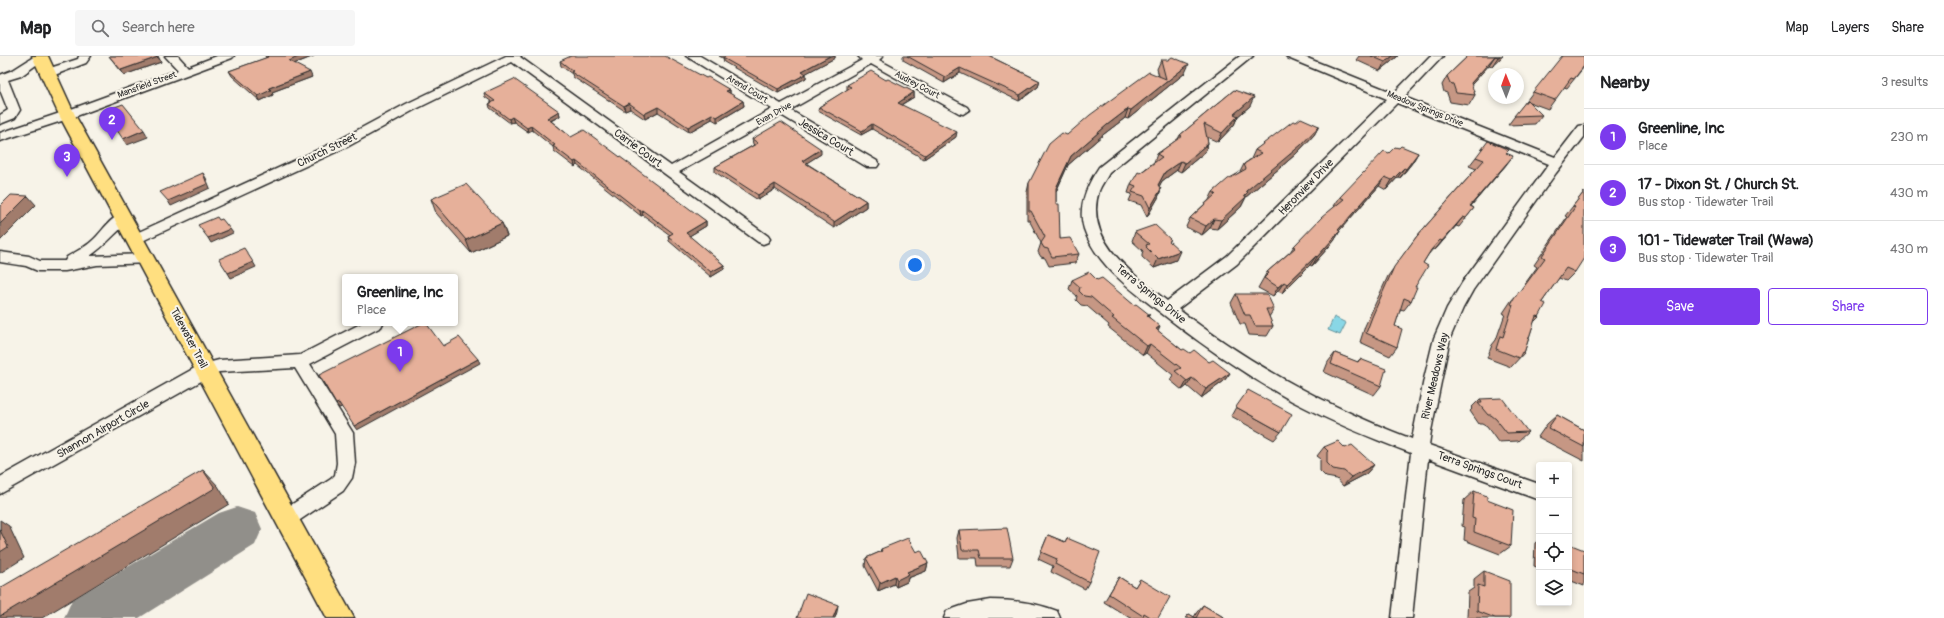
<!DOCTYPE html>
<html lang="en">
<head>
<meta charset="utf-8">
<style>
  :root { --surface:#fff; --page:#f6f6f6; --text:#202124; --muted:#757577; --line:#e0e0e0; --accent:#7c3aed }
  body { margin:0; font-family:Pangolin,sans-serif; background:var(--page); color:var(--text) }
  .controls { position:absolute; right:12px; bottom:12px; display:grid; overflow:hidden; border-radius:4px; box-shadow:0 2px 6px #0003 }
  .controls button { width:36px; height:36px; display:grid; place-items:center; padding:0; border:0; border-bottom:1px solid var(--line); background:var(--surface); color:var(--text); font:20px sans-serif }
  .compass { position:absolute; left:1488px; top:12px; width:36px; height:36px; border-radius:50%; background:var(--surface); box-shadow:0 2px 6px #0003; rotate:359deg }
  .you { position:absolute; left:915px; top:209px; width:14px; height:14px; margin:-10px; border:3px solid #fff; border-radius:50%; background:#1a73e8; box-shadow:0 0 0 6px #1a73e833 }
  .badge { display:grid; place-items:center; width:26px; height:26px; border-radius:50%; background:var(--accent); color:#fff; font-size:13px; font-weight:700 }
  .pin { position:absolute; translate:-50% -33px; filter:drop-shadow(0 1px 2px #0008) }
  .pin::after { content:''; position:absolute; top:21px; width:14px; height:12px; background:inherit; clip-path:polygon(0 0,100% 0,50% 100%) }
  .popup { position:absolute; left:342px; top:218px; width:116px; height:52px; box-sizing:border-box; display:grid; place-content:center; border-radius:4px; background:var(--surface); filter:drop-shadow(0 1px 3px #0005); font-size:13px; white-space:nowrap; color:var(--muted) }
  .popup b { font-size:15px; color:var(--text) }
  .popup::after { content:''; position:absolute; left:50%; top:100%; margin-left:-8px; border:8px solid transparent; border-top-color:var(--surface) }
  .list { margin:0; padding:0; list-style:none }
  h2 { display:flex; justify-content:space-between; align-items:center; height:52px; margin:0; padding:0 16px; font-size:17px }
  h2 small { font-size:13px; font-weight:400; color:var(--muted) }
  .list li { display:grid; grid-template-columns:26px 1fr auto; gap:12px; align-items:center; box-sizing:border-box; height:56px; padding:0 16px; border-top:1px solid var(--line) }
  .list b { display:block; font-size:15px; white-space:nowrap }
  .list p { margin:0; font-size:13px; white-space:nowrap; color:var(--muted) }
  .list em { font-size:13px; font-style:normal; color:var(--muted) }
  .actions { display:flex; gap:8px; padding:12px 16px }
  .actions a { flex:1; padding:9px 0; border:1px solid var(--accent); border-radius:4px; text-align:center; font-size:14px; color:var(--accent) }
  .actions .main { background:var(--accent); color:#fff }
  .icon { flex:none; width:22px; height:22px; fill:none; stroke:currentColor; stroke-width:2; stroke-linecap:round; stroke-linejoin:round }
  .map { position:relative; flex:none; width:1584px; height:562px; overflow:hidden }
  header { display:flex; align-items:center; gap:24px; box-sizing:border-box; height:56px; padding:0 20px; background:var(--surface); border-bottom:1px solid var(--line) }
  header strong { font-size:19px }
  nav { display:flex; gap:22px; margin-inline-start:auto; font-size:14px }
  .search { width:280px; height:36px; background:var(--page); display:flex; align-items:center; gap:10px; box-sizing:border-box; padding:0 14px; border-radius:4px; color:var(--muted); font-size:15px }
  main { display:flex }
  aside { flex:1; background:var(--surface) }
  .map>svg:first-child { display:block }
  .water { fill:#89d7e6; stroke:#63929b }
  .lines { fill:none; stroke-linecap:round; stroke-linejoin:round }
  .taxiway { fill:#918f8a; fill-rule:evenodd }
  .minor-casing { stroke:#2b2b2b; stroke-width:3 }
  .major-casing { stroke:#2b2b2b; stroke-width:3 }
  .minor { fill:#f7f3e8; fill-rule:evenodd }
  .major { fill:#ffdf80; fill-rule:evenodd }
  .wall { fill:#c69784; stroke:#2b2b2b }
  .shaded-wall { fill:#a17b6c; stroke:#2b2b2b }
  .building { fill:#e6b09a; stroke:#2b2b2b }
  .labels { text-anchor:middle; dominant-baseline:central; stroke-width:4; stroke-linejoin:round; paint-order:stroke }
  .far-street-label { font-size:9px; fill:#2b2b2b; stroke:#f7f3e8 }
  .street-label { font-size:11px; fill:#2b2b2b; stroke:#f7f3e8 }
</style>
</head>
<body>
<header>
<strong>Map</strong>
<div class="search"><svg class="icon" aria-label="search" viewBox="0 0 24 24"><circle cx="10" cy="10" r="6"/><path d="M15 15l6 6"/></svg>Search here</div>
<nav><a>Map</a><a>Layers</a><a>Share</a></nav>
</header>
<main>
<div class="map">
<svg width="1584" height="562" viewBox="0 0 1584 562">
  <rect width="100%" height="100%" fill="#f7f3e8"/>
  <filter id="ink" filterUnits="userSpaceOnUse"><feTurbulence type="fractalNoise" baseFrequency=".025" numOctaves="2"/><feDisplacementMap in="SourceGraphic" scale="8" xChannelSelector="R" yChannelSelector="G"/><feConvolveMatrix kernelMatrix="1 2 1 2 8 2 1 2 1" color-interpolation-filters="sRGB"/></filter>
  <g filter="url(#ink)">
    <path class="water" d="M1334,261L1346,267L1340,279L1328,274Z"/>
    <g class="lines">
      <path class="taxiway" d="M237,451L255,457L262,473L255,489L139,562H64L72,544L219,457Z"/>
      <g class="minor-casing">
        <path id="minor" d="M35,0L47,1L21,20L8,24L20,54L15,62L0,68V59L8,54L0,34V19L13,14Z
          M79,0H91L86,7L52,20L48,21L42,17L44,14L78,3Z
          M165,0H178L188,11L217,0H234L232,2L71,62L0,85V77L63,56L178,14Z
          M506,0H521L520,1L671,110L772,53L686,0H700L781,48L862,4L858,0H883L879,4L967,51L969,54L963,58L959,57L871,8L790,54L877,105L879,108L877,111H867L781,59L679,116L768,180L770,183L768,186L763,188L758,186L512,6L414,54L347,91L140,186L135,188L130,186L128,183L130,180L337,85L406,48Z
          M1240,0H1253L1109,117C1106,123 1101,129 1099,135C1083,184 1134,219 1167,245L1227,200L1387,43L1288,2L1286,0H1302L1394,37L1430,0H1443L1404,41L1555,101L1579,70L1584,69V81L1556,117L1473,234L1463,252L1450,282L1431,375L1429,389L1539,428V444L1428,403L1412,562H1392L1411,397C1370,382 1330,365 1292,345C1244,318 1199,287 1156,253C1129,232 1096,208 1084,173C1077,151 1087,129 1099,111ZM1397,47L1549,108L1462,227L1447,252L1434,282L1424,323L1412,383C1328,351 1249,308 1178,253L1237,208Z
          M124,157L129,159L131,162L129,165C115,177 105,190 90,200L146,198L151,199L153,203L151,207L97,209L65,215H38L26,210L0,206V196L29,200L40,205H65L67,201C75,196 86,191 93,184C103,175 110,161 124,157Z
          M362,267H383L381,271L310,308L353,377L355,407L352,422L343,435L294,468L287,470L280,468L278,462L280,456L331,423L335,419L337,407L335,378L295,312L219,316L212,319L0,438V421L200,309L219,304L300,299Z
          M991,544C1013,544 1036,547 1057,555L1060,562H944L947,555L967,548Z"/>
      </g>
      <g class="major-casing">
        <path id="major" d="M32,0H48L75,59L354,562H327L59,59Z"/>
      </g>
      <use href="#minor" class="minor"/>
      <use href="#major" class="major"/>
    </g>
    <path class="wall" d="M109,0H158L161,6L124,19Z
      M265,0H314L294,8L312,21L272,36L273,39L260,45L232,20L229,15L266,2Z
      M719,0H835V2L806,17V22L778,37L724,6L723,2Z
      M903,0H989L1040,25L1038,31L1019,45L960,17L944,27L903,4Z
      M1359,0H1398L1380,15L1356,4Z
      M1468,0H1503L1492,10L1489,9L1471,29L1475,39L1469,49L1450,46L1447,37L1444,36L1442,29L1447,20Z
      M1584,0V11L1567,32L1564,31L1548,53L1529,46L1542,59L1535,68L1508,69L1533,36Z
      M1161,4L1185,17L1128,63L1125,62L1104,78L1068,109L1056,136V148L1060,183L1079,198L1075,207L1049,210L1045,202L1041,201L1038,196L1041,187L1029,164H1027V136L1029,127L1067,79L1159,20L1157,13Z
      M560,5L706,22L730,34V38L743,45L744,50L717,66L712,63L689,76L658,56L645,63L630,53L625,55L573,21L572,18L561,10Z
      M886,24L914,36V41L901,49L956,81L924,103L872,73L861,79L818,55L819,51L847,34V29Z
      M1234,34L1250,50L1238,60L1234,69L1218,86L1207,81L1208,87L1205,96L1181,116L1177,114L1162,125L1159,130L1161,133L1158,142L1147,161L1141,149L1129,145L1132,138L1128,137L1131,128L1140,117L1154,106L1157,98L1178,83L1180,79Z
      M484,37L559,55L560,60L551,65L571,81L706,165V170L689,180L724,209V213L711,221L669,185L668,180L670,179L643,159L641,160L577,109L575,111L554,95L553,91L532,74L528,76L514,66L510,67L490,52L489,48L492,46L485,41Z
      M1296,66L1319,70L1314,79L1296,98L1246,141L1241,151L1217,173L1210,172L1202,179L1186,171L1190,162L1209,144L1213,136L1240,116L1244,108L1251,103L1255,94Z
      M752,83L821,98L806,107L866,145V151L834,172L775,133L758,144L715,116V111L754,89L753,88Z
      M1399,92L1418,97L1412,107L1400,122L1398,121L1386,134L1379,130L1339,175H1340L1334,185L1312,210L1310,209L1282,237L1278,235L1273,240L1258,232L1267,216L1290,196L1294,190L1335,150H1334L1340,141L1389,97Z
      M1506,97V109L1471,150L1474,152L1459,171L1456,170L1435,194L1433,193L1428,199L1423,207L1415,231L1411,245L1404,254L1400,253L1395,270L1397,291L1390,300L1360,286L1365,270L1388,220L1417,180L1476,113L1469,110L1476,101Z
      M1584,136L1575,216L1566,225L1559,222L1542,246L1539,261L1534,266L1524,297L1511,311L1487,302L1492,289L1496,284L1505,258L1503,257L1511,245L1519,236L1537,211L1534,209L1567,161L1565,160Z
      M431,143L502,167L507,180L471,197L436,157Z
      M1135,176L1176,204L1154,212L1142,201V198L1143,195L1132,185Z
      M1072,224H1097L1134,249L1149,261L1158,275L1182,294L1209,306L1230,317L1224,325L1201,342L1187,330L1182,334L1170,324L1173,319L1146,297L1143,299L1108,271L1109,269L1087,250L1081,249L1076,244L1077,240L1069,233Z
      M1236,238L1274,253L1269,261L1273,270L1267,280L1249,279L1245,268H1240L1231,247Z
      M1335,297L1357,306L1360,303L1381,330L1374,339L1324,316L1328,306Z
      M1480,343L1528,376L1518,385L1498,386L1487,371L1482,368H1479L1470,355L1472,353L1471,352Z
      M1236,351L1281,376L1274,384L1231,360Z
      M1557,359L1584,374V405L1538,381L1547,368Z
      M1324,391L1345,392L1374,409L1366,418L1343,430L1337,423L1326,421L1320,415V404L1321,403L1317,400Z
      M1474,435L1487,444L1511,490L1500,498L1464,484L1465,471L1462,470L1464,444Z
      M959,474L1013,502L1010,510H978L977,502H959L957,482Z
      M1048,479L1065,486L1067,482L1089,526L1085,533L1051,516L1053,510L1038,503Z
      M1539,484V512L1534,510L1535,487Z
      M1569,488L1584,497V530L1569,524Z
      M881,493L916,496L928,507L926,515L908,522L907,526L896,531L894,528L878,535L865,510L866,502L880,496Z
      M1484,515L1510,562H1467L1468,536L1474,532V523Z
      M1119,521L1135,531L1140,523L1158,562H1130L1104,546Z
      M1203,549L1225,562H1185L1189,558L1194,561L1197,556Z"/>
    <path class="shaded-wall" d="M300,0H314L291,9L289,5Z
      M830,0H835V2L801,20L802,15Z
      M1393,0H1398L1380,15L1385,6Z
      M1495,0L1489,9L1465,36L1471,27Z
      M1500,0H1503L1492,10L1498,1Z
      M158,1L161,6L124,19L121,14Z
      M1189,8L1185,17L1128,63L1131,54Z
      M960,12V17L944,27L945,21Z
      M310,16L312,21L272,36L273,39L260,45L258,40L269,32Z
      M806,18V22L778,37V33Z
      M1040,25L1038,31L1019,45L1020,39Z
      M730,34V39L726,35Z
      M914,36V41L897,51L898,47Z
      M1254,41L1250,50L1230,67L1234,58Z
      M743,45L744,50L717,66V61Z
      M629,47L630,53L625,55L624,50Z
      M658,51V56L645,63L644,58Z
      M1128,53L1125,62L1104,78L1068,109L1053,142L1056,132L1071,100L1107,69Z
      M559,55L560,60L548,66L547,62Z
      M712,58V63L689,76L688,71Z
      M1238,60L1234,69L1218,86L1222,77Z
      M512,61L514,66L510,67L509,63Z
      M872,68V73L861,79L862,75Z
      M531,70L532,74L528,76L527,72Z
      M1319,70L1314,79L1296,98L1246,141L1241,151L1217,173L1221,164L1246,135Z
      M144,74L148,81L127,89L123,83Z
      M957,76L956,81L924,103L925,99Z
      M1208,87L1205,96L1181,116L1185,107Z
      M821,93V98L802,110V105Z
      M1418,97L1412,107L1400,122L1406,113Z
      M1513,100L1506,109L1463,159L1470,150Z
      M576,105L577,109L575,111L574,106Z
      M1181,105L1177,114L1162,125L1155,139L1158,129L1165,116Z
      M1404,112L1398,121L1386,134L1392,124Z
      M203,117L206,122L210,132L171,150L168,145Z
      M1385,121L1379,130L1332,183L1338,174Z
      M775,128V133L758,144V139Z
      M1161,133L1158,142L1147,161L1150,152Z
      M28,140L36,149L0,185V168Z
      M866,145V151L834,172V166Z
      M642,154L643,159L641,160L640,155Z
      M1463,161L1456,170L1435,194L1442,185Z
      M1214,163L1210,172L1202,179L1206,170Z
      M706,165V170L686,182V177Z
      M502,167L507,180L471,197L466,184Z
      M230,173L233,177L211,187L208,182Z
      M1340,175L1334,185L1312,210L1317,201Z
      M1180,195L1176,204L1154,212L1158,203Z
      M1316,200L1310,209L1282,237L1287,228Z
      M253,206L256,211L231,222L228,217Z
      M724,209V213L711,221V216Z
      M1284,226L1278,235L1273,240L1278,231Z
      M1160,270L1156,279V273Z
      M1150,288L1146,297L1143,299L1147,290Z
      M478,303L480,307L357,374L354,370Z
      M1230,317L1224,325L1201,342L1206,333Z
      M1192,322L1187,330L1182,334L1187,325Z
      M339,347L342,351L339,352L336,348Z
      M1374,409L1366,418L1343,430L1351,421Z
      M203,414L218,430L229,448L42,562H0V560Z
      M0,464L9,470L24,502L0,517Z
      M928,507L926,515L908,522L907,526L896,531L897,524L907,516Z
      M895,520L894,528L878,535L880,527Z
      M838,549L837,556L835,562H833Z"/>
    <path class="building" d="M109,0H158V1L121,14Z
      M267,0H300L289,5L310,16L269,32L271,34L258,40L229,15L268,1Z
      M571,0H665L706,22L708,21L730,34L726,35L743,45L717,61L712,58L688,71L658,51L644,58L629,47L624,50L571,16L573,15L560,5Z
      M726,0H830L802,15L806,18L778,33L723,2Z
      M907,0H989L1040,25L1020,39L960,12L945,21Z
      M1371,0H1393L1385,6Z
      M1468,0H1500L1498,1L1495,0L1471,27L1475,39L1456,37L1453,28L1450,27L1447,20Z
      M1562,0H1584V10L1574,23L1571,22L1555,44L1533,36Z
      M1172,1L1189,8L1131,54L1128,53L1107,69L1071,100L1056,132V148H1059L1060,183L1070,182L1079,198L1052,201L1048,193L1044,192L1041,187L1045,181L1031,155H1029V127L1049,88L1062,77L1067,79L1090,59L1149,16L1166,23L1161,4H1168Z
      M871,15L886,24L888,23L914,36L898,47L957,76L925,99L872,68L862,75L819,51L851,31L847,29Z
      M514,23L559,55L547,62L571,81L584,74L706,165L686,177L724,209L711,216L668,180L673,177L642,154L640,155L576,105L574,106L553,90L555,89L531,70L527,72L512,61L509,63L489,48L495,45L484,37Z
      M1234,34L1254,41L1234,58L1238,60L1222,77L1204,68L1208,87L1185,107L1181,105L1165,116L1158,129L1161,133L1150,152L1144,140L1132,136L1136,130L1131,128L1138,116L1140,117L1162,101L1157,98L1182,80L1180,79Z
      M1527,44L1542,59L1514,60Z
      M123,48L144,74L123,83L104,55Z
      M1301,62L1319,70L1301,89L1246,135L1248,136L1244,140L1246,141L1221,164L1214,163L1206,170L1190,162L1216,138L1213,136L1228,123L1246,113L1244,108L1261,97L1255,94L1293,65L1296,66Z
      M781,66L821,93L802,105L866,145L834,166L775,128L758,139L715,111L758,87L752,83Z
      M1488,85L1509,94L1506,97L1513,100L1470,150L1474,152L1466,162L1463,161L1442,185L1440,184L1431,194L1423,207L1428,210L1415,231H1417L1411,245L1404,242L1395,270L1402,273L1397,291L1366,277L1372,261L1394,211L1417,180L1484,104L1476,101Z
      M1401,90L1418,97L1406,113L1404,112L1392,124L1385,121L1338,174L1340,175L1317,201L1316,200L1287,228L1284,226L1278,231L1264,222L1269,217L1267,216L1296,191L1294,190L1322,161L1344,143L1340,141L1384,95L1389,97L1395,91L1399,92Z
      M203,117L207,128L168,145L160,136Z
      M466,128L502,167L466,184L431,143Z
      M1584,136V193L1583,194L1584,195V202L1575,216L1566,212L1542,246L1546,248L1539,261L1536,260L1524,297L1522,296L1519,302L1496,293L1500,280L1503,281L1513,249L1511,248L1519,235L1520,236L1545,202L1542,200L1575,151L1573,150Z
      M11,139L28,140L0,168V150Z
      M217,161L219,164L222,163L230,173L208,182L198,169Z
      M1155,169L1171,184L1169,185L1180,195L1158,203L1146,191H1147L1146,189L1149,188L1135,176Z
      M244,192L253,206L228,217L219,203Z
      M1089,216L1097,224L1102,222L1134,249L1136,248L1150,259L1147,260L1160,270L1156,273L1182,294L1184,293L1190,297L1194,294L1209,306L1213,304L1230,317L1206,333L1192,322L1187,325L1175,315L1181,312L1150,288L1147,290L1112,262L1114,261L1091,241L1084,240L1079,235L1080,231L1072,224Z
      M1236,238H1267L1274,253H1266L1273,270H1255L1250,259H1245Z
      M423,267H426L443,290L459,281L478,303L354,370L339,347L336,348L319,319Z
      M1335,297L1358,306L1360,303L1386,313L1381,330L1331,308Z
      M1248,334L1292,358L1281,376L1236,351Z
      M1502,342L1528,376L1507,377L1496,363L1491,359H1488L1478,347H1482L1480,343Z
      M1557,359L1584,374V391L1548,372Z
      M1338,385L1345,392L1352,389L1374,409L1351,421L1344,415L1333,413L1327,407V396L1328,395L1324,391Z
      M203,414L215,432L0,560V532Z
      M1474,435L1487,440V444L1513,454L1511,490L1474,476L1475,463L1472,462Z
      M1007,472L1013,502H981L979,494H962L959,474Z
      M0,474L8,491L0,496Z
      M1048,479L1065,486L1067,482L1100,496L1089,526L1055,508L1057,503L1041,496Z
      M908,482L916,496L921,494L928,507L907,516L909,518L897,524L895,520L880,527L866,502L882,495L881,493Z
      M1569,488L1584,494V518L1569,512Z
      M1484,515L1510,525V562H1495L1477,555L1478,529L1484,531Z
      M1119,521L1135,531L1140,523L1170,541L1158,562H1152L1144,557L1143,560L1109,538Z
      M806,537L838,549L833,562H797Z
      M1203,549L1225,562H1196Z
      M1189,558L1196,562H1186Z"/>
  </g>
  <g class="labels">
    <g class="far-street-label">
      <text transform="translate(147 29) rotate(-20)">Mansfield Street</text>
      <text transform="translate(917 29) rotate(28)">Audrey Court</text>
      <text transform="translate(747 33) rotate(31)">Arend Court</text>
      <text transform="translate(1425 53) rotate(22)">Meadow Springs Drive</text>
      <text transform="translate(774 58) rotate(-29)">Evan Drive</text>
    </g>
    <g class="street-label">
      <text transform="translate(826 81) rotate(31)">Jessica Court</text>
      <text transform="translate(638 92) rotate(36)">Carrie Court</text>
      <text transform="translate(327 94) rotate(-26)">Church Street</text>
      <text transform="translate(1306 131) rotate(-46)">Heronview Drive</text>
      <text transform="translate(1151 238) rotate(39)">Terra Springs Drive</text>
      <text transform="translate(189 282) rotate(62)">Tidewater Trail</text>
      <text transform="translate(1435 320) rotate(-77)">River Meadows Way</text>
      <text transform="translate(103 373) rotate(-30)">Shannon Airport Circle</text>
      <text transform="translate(1480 414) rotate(20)">Terra Springs Court</text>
    </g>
  </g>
</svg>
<div class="controls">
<button>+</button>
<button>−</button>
<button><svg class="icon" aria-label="locate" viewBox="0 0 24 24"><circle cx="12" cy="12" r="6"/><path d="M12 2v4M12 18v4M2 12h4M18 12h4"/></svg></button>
<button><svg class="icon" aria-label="layers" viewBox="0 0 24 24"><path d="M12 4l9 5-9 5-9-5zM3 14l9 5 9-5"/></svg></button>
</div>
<svg class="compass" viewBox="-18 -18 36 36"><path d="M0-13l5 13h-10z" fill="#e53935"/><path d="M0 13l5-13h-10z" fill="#757577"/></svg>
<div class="you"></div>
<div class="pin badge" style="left:400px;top:316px">1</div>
<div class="popup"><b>Greenline, Inc</b>Place</div>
<div class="pin badge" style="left:112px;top:84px">2</div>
<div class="pin badge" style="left:67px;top:121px">3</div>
</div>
<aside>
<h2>Nearby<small>3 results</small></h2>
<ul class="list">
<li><span class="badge">1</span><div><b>Greenline, Inc</b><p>Place</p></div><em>230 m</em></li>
<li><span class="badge">2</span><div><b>17 - Dixon St. / Church St.</b><p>Bus stop · Tidewater Trail</p></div><em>430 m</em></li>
<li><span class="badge">3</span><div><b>101 - Tidewater Trail (Wawa)</b><p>Bus stop · Tidewater Trail</p></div><em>430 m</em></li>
</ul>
<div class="actions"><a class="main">Save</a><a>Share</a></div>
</aside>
</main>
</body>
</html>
